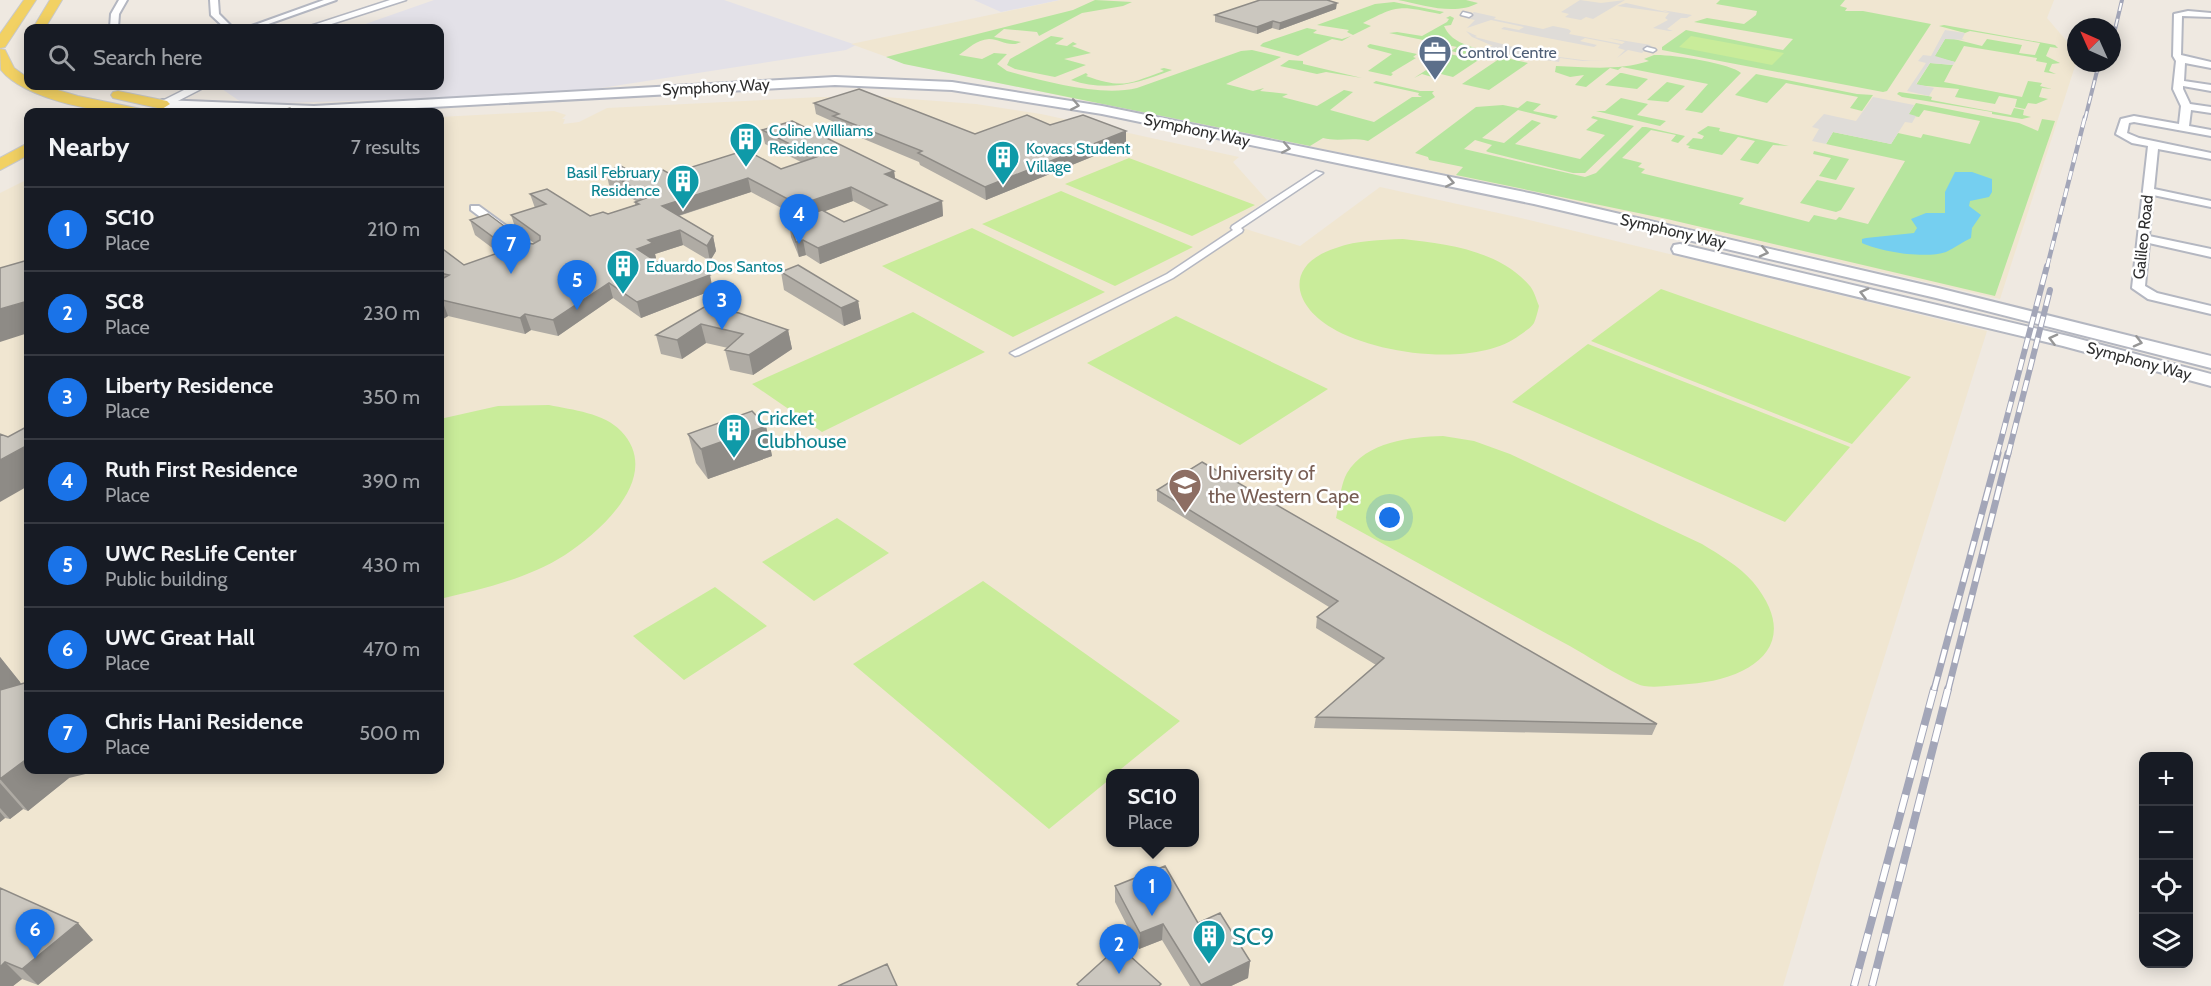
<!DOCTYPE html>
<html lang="en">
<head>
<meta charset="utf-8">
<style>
  :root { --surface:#171b24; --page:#242831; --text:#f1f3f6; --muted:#9ea1a6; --line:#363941; --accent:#1a73e8 }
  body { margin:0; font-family:Cabin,sans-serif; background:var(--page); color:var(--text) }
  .controls { position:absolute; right:18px; bottom:18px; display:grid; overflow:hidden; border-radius:12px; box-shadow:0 3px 15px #0003 }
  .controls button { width:54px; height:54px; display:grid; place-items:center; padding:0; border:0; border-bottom:2px solid var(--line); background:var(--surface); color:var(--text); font:30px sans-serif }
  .compass { position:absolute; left:2067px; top:18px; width:54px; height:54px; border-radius:50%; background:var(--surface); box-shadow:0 3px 15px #0003; rotate:315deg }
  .you { position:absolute; left:1390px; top:518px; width:21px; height:21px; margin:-15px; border:4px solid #fff; border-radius:50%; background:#1a73e8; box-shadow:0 0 0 9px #1a73e833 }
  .badge { display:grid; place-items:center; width:39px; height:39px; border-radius:50%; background:var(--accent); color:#fff; font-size:20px; font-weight:700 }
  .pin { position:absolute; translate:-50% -50px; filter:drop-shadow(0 2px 3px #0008) }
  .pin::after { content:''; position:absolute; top:32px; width:21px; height:18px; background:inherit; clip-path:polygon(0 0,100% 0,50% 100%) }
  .popup { position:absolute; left:1106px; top:769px; width:93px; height:78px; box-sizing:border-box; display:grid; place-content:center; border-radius:12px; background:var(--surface); filter:drop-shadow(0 2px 4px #0005); font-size:20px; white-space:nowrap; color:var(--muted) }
  .popup b { font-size:22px; color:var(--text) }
  .popup::after { content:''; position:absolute; left:50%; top:100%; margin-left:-12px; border:12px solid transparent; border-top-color:var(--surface) }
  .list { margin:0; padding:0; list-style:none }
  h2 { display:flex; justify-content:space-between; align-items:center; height:78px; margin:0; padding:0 24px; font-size:26px }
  h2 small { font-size:20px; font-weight:400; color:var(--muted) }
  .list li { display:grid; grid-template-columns:39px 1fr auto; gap:18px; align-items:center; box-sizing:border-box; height:84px; padding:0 24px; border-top:2px solid var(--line) }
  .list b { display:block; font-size:22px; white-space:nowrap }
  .list p { margin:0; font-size:20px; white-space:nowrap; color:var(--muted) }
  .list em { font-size:20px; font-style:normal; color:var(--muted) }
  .icon { flex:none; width:33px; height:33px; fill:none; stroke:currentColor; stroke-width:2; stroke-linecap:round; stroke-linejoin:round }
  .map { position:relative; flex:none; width:2211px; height:986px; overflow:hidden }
  .search { position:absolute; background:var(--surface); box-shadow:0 3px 15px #0003; left:24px; top:24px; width:420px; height:66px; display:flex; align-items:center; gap:15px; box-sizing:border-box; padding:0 21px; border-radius:12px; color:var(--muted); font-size:22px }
  .panel { position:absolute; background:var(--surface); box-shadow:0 3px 15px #0003; left:24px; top:108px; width:420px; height:666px; border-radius:12px }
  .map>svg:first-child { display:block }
  .industrial { fill:#e3e1e8 }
  .education { fill:#f0e6d1; fill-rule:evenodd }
  .green { fill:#b6e59e }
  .pitch { fill:#c9ec9a }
  .plaza { fill:#dfdcd8 }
  .water { fill:#75cff0 }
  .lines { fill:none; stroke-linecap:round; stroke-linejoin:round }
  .pedestrian-casing { stroke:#b4b7c1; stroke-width:3 }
  .minor-casing { stroke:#b4b7c1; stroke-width:4 }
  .tertiary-casing { stroke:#b4b7c1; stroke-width:3 }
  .secondary-casing { stroke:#b4b7c1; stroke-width:4 }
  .primary-casing { stroke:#c9c9c9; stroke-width:2 }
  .pedestrian { fill:#fff; fill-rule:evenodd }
  .minor { fill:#fff; fill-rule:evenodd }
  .tertiary { fill:#fff; fill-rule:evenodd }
  .secondary { fill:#fff; fill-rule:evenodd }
  .primary { fill:#f2d163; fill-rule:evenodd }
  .rail-far4-casing { stroke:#a3a6b8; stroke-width:4 }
  .rail-far3-casing { stroke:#a3a6b8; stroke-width:4.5 }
  .rail-far2-casing { stroke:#a3a6b8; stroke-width:6 }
  .rail-far1-casing { stroke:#a3a6b8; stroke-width:7 }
  .rail-casing { stroke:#a3a6b8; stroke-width:8 }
  .rail-far4 { stroke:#fff; stroke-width:2; stroke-dasharray:8; stroke-linecap:butt }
  .rail-far3 { stroke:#fff; stroke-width:3; stroke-dasharray:9; stroke-linecap:butt }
  .rail-far2 { stroke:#fff; stroke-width:4; stroke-dasharray:11; stroke-linecap:butt }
  .rail-far1 { stroke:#fff; stroke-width:4.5; stroke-dasharray:14; stroke-linecap:butt }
  .rail { stroke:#fff; stroke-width:6; stroke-dasharray:18; stroke-linecap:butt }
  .wall { fill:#afaba4; fill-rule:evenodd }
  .shaded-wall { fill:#8e8b86 }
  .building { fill:#cbc7bf; stroke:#8e8b86; stroke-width:1.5 }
  .oneway { stroke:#969696 }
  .labels { text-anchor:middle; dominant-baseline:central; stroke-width:5; stroke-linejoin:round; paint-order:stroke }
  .far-service-label { font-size:16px; fill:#4e5e75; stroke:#fff; text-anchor:start }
  .far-street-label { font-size:16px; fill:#2e2e2e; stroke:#fff }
  .far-culture-label { font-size:16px; fill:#0d838f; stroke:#fff; text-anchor:start }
  .culture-label { font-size:20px; fill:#0d838f; stroke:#fff; text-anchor:start }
  .education-label { font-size:20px; fill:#785e54; stroke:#fff; text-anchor:start }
  .near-culture-label { font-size:24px; fill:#0d838f; stroke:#fff; text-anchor:start }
</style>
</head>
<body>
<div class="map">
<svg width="2211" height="986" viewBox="0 0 2211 986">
  <rect width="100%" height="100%" fill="#efe9e1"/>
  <path class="industrial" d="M434,0H724L856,45L846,50L556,95L244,104L219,87L440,86V28H354Z
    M974,0H1060L1001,12Z"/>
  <path class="education" d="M1061,0H2054L2047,18L2076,52V63L2000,299L1519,189L906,64L851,44Z
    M820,97H884L976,104L1041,114L1239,157L1233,162L1267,200L1233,225L1300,246L1380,187L1521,218L1987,331L1824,849L1783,986H0V193L28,179V770H440V117L554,111L566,115L562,119H565L563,124L579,122L607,108ZM1110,774H1194V842H1110Z"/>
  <path class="green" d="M1095,0L1132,2L1123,6L1082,13L1039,36L1037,32L1004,29L994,37L1021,42C1009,48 1000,39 989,39C976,40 969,48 959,55L982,59L994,53L1007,54L997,64L1007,71C1044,81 1100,97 1137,88L1241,51L1252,50L1281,57L1226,84L1253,91L1264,88L1260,91L1288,94L1282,97L1317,106L1344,90L1353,92L1330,110L1374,122L1412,97H1422L1418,95L1419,93L1373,83L1376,81L1420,91H1434L1432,93L1435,97L1368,141C1352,137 1337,142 1323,138L1310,146L904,64L886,57L1073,10Z
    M1398,0H1466L1478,3C1455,16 1423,5 1398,0Z
    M1720,0H1845L1840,6L1847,8L1845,11H1863L1931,24L1887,91L1883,92L1662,50V47L1686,30L1783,50L1793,39L1694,22L1707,18L1744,24L1756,15L1757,11L1716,4Z
    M1394,2L1444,12L1440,14C1400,6 1399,4 1363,23L1371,26L1353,35L1347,32L1349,30L1317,25L1375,4Z
    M1450,16L1454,18L1451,25L1444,26C1451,42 1467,45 1481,50L1463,54L1451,51L1457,47L1389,33L1397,32L1422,36L1447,22L1449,19L1446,18Z
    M1944,25L2055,45L2058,48L2050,47L2046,56L2060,63L2052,64L2049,71L2056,74L2044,72L2047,63L2036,61L2037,58L1964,46L1955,62L1934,57L1945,39L1950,38L1982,46L1987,39L2022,45L2019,53L2035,55L2040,43L1970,31L1965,33L1939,26Z
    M1307,28L1317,30L1313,33L1342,39L1351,36L1342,41L1332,39L1298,56L1260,46L1263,43Z
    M1051,36L1064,38L1055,44L1067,46L1073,42L1077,44L1072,46L1091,53L1064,59L1086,65L1055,77L1015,69L1007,65L1010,59Z
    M1370,44L1417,54L1413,57L1416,58L1391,73L1393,74L1391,76L1368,71L1392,54L1369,48L1367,46Z
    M1485,52L1489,53L1453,77L1437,73L1432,77L1422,74L1414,78L1443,59L1438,57L1449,54L1464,57Z
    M1654,55C1669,54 1731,63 1741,73L1702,113L1685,110L1708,84L1622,67L1618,70L1610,68L1586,87L1575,85L1584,75L1570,77L1555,72L1556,66C1586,67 1618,71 1649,61L1644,59Z
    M1502,57L1528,63L1489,90L1462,84Z
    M1289,60L1303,61V64L1362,78L1326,72L1317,74L1280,66Z
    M1930,63L1953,65L1944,82L2022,97L2028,81L2042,83L2040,86L2052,89L2042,88L2039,97L2048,99L2036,104L2028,103L2025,109L2015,107L2017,99L1999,96L1995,104L1955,97L1959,89L1916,85Z
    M1164,68L1172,70C1137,84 1107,92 1071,80L1086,73L1088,75L1086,76C1123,89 1128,84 1164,71L1160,69Z
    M1620,73H1622L1648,79L1637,89L1605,85Z
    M1756,74L1857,94L1873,95L1862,111L1850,108L1858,97L1786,83L1767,103L1735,95Z
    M1667,82L1685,86L1668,102L1647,100Z
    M1899,92L1928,96L1932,97L1931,100L2011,115L2014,108L2024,110L2023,115L2031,117L2022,119L1992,114V112L1902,97L1897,94Z
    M1621,98L1648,104L1637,115L1666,121L1660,126L1596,111H1605Z
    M1527,101L1541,104L1533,111L1558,116L1555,119L1518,110L1482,138L1504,143L1532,120L1541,123L1515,144L1580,159L1605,135L1586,130L1598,120L1591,118L1593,116L1634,126L1585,173H1573L1488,152L1486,151L1492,145L1475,140L1464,149L1585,177L1596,173L1642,127H1646L1685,136L1678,143L1671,141L1676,135L1651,130L1622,158L1642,163L1638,167L1645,169L1641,173L1744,198L1739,204L1809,222L1814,215L1836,220L1839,217L1868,224L1905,161L1826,144L1833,132L1891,144L1898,133L1921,138L1923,134L1970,144L1980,121L1924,110L1919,117L1908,115L1916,103L2019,123L2038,131L2042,119L2055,121L1995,296L1667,219L1456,175L1463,167L1429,160L1428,157L1415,153L1476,107L1503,105L1518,108Z
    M1708,126L1720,128L1719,131L1789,146L1773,145L1758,164L1740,160L1755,141L1738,137L1722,155L1688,148L1690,146L1686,145L1693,138L1702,139L1704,136L1697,133Z
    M1814,151L1849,159L1836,180L1819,176L1831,158L1813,154Z
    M1817,180L1855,188L1841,210L1836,212L1800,203Z"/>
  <path class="pitch" d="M1691,36L1784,53L1772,65L1679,47Z
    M1129,158L1255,205L1192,236L1065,184Z
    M1061,191L1193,247L1115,286L982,224Z
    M972,228L1105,292L1013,337L882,266Z
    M1403,239C1447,244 1498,250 1529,285C1534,290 1536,299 1539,306C1538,311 1536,318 1534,323C1531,328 1525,331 1520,335C1477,368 1377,355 1332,328C1291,304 1285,264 1336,248C1358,240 1380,240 1403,239Z
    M1661,289L1911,377L1852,444L1591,341Z
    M913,312L985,352L822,432L752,384Z
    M1176,316L1328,389L1240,445L1087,363Z
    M1588,344L1850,447L1785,522L1512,402Z
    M549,405C573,410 604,413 621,431C664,476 600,532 565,555C527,579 482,589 440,599V419L498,406Z
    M1443,436L1474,441L1510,454L1702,544C1720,555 1739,566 1753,582C1805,645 1751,680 1689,684C1675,685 1657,688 1644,686C1629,683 1583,653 1568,645C1490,603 1413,560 1336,518C1339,505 1340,486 1347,473C1367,441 1410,437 1443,436Z
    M837,518L889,553L814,601L762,562Z
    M983,581L1180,721L1116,773L1110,774V779L1049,829L853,664Z
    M715,587L767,626L684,680L633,636Z"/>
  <path class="plaza" d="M1580,0L1601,3L1625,0L1593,19L1586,17L1581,20L1565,17L1569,14L1561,12Z
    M1626,3L1671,13L1662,10L1692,15L1687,18H1681L1667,29L1673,31H1669L1653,28L1668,20L1665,18L1669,13L1617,6Z
    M1474,12L1496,17L1494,19L1543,29L1553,26L1568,29L1571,31L1569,34L1622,44L1625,42L1608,38L1651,45L1642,53L1628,50L1617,58L1625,50L1618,48L1620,45L1585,38L1580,41L1597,45L1594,47L1501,29L1504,27L1519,30L1524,27L1491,20L1467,28L1475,20L1465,18Z
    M1945,30L1965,33L1962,39L1965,40L1945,39L1935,56L1955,62L1953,65L1930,63L1916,84L1934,88L1929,96L1907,91L1926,63L1918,61L1923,55L1931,56Z
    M1466,31L1477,36L1475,37L1544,55L1590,61L1610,60L1583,61L1560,58L1559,62L1523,57L1486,47L1493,46L1472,37Z
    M1873,97L1914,105L1909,114L1916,116L1912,123L1905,122L1891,144L1833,132L1826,144L1812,141L1819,129L1812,127L1824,114L1856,121Z"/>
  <path class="water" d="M1955,172H1972L1992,179V192L1989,197L1970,201L1969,206L1981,215L1972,228L1971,238C1963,242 1954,248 1946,252C1926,259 1881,252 1862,243V239L1866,238L1914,233L1917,228L1911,219L1926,213H1945V192Z"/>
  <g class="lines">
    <g class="pedestrian-casing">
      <path id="pedestrian" d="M1463,12L1471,14L1472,15L1469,17L1461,15Z
        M1647,47L1655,49L1656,50L1653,52L1645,50L1644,49Z
        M1316,171L1323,173L1241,228L1243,230L1242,232L1173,278L1019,355L1015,356L1010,353L1167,274L1233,230L1231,228L1232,226Z"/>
    </g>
    <g class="minor-casing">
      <path id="minor" d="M119,0H127L119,14L118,28H110L111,14Z
        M210,0H218L219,14L233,28H225L211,15Z
        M324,0H336L257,28H246Z
        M2188,11L2211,13V17L2182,16L2181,55L2211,62V68L2185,63L2184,81L2211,85V91L2183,86V89L2190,104L2211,107V113L2191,110L2189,126L2211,130V136L2134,122L2129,123L2127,133L2139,138L2211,153V159L2158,149L2154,189L2211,201V207L2153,195L2149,236L2211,249V257L2149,243L2145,286L2157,293L2211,306V314L2148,299L2132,288L2148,146L2132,143L2116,134L2121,119L2134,116L2179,124L2181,106L2173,89L2176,61L2173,56L2174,14Z
        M471,206H479L509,228L499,231L471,210Z"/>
    </g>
    <g class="tertiary-casing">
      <path id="tertiary" d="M390,0H406L319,28H304Z
        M192,86H207L166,107H158L156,104Z"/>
    </g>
    <g class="secondary-casing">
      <path id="secondary" d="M835,77L952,82L1102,106L1534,194L1938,288L2211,356V368L1936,298L1534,204L1102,114L952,90L835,85L341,112L162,108L155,104L162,100L314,106Z
        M1680,244L2068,336L2211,374V386L2063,346L1674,253L1672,249L1674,245Z"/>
    </g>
    <g class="primary-casing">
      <path id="primary" d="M24,0H36L5,47L0,48V34Z
        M50,0H62L45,28H33Z
        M0,49L5,50L14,68L28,78V86H44L78,96L141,109L144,112C107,116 25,100 1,70Z
        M118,91L167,101L170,104L162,109L113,98L111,95L113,92Z
        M28,143V155L0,170V158Z"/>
    </g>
    <use href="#pedestrian" class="pedestrian"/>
    <use href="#minor" class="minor"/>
    <use href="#tertiary" class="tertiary"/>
    <use href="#secondary" class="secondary"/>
    <use href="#primary" class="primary"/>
    <g class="rail-far4-casing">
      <path id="rail-far4" d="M2112,42L2122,0
        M2085,119L2099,63"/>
    </g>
    <g class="rail-far3-casing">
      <path id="rail-far3" d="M2047,267L2085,117"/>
    </g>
    <g class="rail-far2-casing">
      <path id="rail-far2" d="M1997,455L2047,266
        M2008,455L2050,290"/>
    </g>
    <g class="rail-far1-casing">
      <path id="rail-far1" d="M1934,690L1998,453
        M1948,690L2008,453"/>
    </g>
    <g class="rail-casing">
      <path id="rail" d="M1854,986L1934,689
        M1872,986L1948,689"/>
    </g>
    <use href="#rail-far4" class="rail-far4"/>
    <use href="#rail-far3" class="rail-far3"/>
    <use href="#rail-far2" class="rail-far2"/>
    <use href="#rail-far1" class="rail-far1"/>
    <use href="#rail" class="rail"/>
  </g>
  <path class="wall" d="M1336,9L1279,30L1272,28L1257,34L1215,22V15Z
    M814,103L975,134L1050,125L1126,131V143L986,200L920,165L919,162L835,127L834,122L816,114Z
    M762,130L894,171L895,179L942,201L943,216L820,264L806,255L799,257L791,237L789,222L800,218L751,192L679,216L713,236L716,251L710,261L683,245L655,254L656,258L654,260L671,271L713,290L641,318L613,298L558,336L531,330L525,334L448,316L440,321V247L464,265L499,253L475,235L470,220L527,243H534L516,230L511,215L535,208L530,194L590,216L608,214L635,205V202L636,201L609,185L606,171L640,177L670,174L781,169L801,162L765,144ZM853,201L872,211L844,222L824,211Z
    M781,272L858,301L861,319L844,326L784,290Z
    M706,306L788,330L792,349L753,375L730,370L725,350L728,348L706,343L682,359L661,354L656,335Z
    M766,426L772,456L708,479L696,463L688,434Z
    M1157,490L1657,724L1652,735L1314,728L1316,717L1376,665L1316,628L1317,617L1329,607L1157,501Z
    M0,657L20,682L69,778L28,811L23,809L10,819L5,818L0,822Z
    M1115,886L1198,923L1250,961L1248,978L1231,986H1190L1162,940L1139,949L1115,902Z
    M0,888L93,940L38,985L22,979L13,986H0Z"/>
  <path class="shaded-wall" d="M1337,3L1336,9L1279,30L1280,23Z
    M1273,21L1272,28L1257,34V27Z
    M1126,131V143L986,200L985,187Z
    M894,171L896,185L885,174Z
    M748,178L751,192L665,220L662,206Z
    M851,187L853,201L801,220L799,205Z
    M942,201L943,216L820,264L818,248Z
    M680,230L683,245L655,254L656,258L641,264L637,249L648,240Z
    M713,236L716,251L710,261L707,246Z
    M803,240L806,255L799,257L796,242Z
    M710,275L713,290L641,318L637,302Z
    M609,283L613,298L558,336L553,320Z
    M442,300L448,316L440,321V302Z
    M28,301V333L0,342V309Z
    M858,301L861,319L844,326L841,308Z
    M525,314L531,330L525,334L520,318Z
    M701,324L706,343L682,359L677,340Z
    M788,330L792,349L753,375L749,355Z
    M766,426L772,456L708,479L701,449Z
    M28,445V486L0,502V460Z
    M0,657L20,682L26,697L0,715Z
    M28,758V770H102L69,778L28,811L0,779Z
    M0,783L23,809L10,819L0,808Z
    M0,812L5,818L0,822Z
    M78,923L93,940L38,985L22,969Z
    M1163,924L1162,940L1139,949L1140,933Z
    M1250,961L1248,978L1231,986H1201V985Z
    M5,962L22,979L13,986H0V967Z"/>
  <path class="building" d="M1260,0H1327L1337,3L1280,23L1273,21L1257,27L1215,15Z
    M859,89L975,134L1027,115L1050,125L1083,115L1126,131L985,187L918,153L922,151L833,116L839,114L814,103Z
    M290,108L296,112H275Z
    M792,121L894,171L885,174L942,201L818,248L803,240L796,242L789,222L822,210L844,222L887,205L851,187L799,205L748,178L662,206L713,236L707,246L680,230L648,240L653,243L637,249L671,271L693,263L710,275L637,302L609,283L553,320L525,314L520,318L442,300L440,302V280L449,275L440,273V247L464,265L509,249L470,220L488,214L527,243L533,244L540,240V236L511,215L546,204L530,194L547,189L590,216L603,212L608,214L639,204L635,202L649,197L606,171L621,166L640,177L663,170L670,174L746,150L781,169L816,157L762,130Z
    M28,260V301L0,309V268Z
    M798,265L858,301L841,308L781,272Z
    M706,306L739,313L788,330L749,355L725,350L743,334L701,324L677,340L656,335Z
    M752,411L766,426L701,449L688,434Z
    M28,426V445L0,460V434L8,437Z
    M1202,462L1657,724L1316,717L1384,658L1317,617L1338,601L1157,490Z
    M28,682V758L0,779V690Z
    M1165,866L1198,923L1220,913L1250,961L1201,985L1163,924L1140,933L1115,886Z
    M0,888L78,923L22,969L5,962L0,967Z
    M1119,946L1161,984L1159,986H1079L1077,984Z
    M887,964L897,986H838Z"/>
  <defs><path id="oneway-chevron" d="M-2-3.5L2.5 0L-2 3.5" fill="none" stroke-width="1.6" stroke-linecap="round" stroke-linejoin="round" transform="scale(1.5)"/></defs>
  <g class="oneway">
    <use href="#oneway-chevron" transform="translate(1075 105) rotate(11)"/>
    <use href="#oneway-chevron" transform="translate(1286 148) rotate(11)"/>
    <use href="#oneway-chevron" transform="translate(1450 182) rotate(11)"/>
    <use href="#oneway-chevron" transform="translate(1764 252) rotate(13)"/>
    <use href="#oneway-chevron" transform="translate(1864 293) rotate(-166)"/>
    <use href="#oneway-chevron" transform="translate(2053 339) rotate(-166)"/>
    <use href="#oneway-chevron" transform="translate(2138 342) rotate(14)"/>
  </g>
  <defs>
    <g id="office-pin" transform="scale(1.725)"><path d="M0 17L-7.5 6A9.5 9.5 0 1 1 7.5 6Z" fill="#5c6f8a" stroke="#fff"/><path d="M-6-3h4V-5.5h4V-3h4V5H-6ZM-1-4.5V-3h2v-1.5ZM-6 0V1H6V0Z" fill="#fff"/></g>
    <g id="building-pin" transform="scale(1.725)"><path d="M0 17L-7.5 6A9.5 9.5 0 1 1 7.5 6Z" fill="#0f9aa8" stroke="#fff"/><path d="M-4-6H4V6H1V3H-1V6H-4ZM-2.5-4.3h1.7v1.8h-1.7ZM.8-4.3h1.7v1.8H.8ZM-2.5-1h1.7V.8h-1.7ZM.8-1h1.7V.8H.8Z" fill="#fff"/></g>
    <g id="university-pin" transform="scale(1.725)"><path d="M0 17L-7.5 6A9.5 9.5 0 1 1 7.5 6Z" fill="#8d6e63" stroke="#fff"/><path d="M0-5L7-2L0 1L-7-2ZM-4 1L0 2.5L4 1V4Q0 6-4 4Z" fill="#fff"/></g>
  </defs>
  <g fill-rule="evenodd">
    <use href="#office-pin" x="1435" y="52"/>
    <use href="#building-pin" x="746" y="139"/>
    <use href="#building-pin" x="1003" y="157"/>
    <use href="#building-pin" x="683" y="181"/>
    <use href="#building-pin" x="623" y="266"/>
    <use href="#building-pin" x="734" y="430"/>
    <use href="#university-pin" x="1185" y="485"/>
    <use href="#building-pin" x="1209" y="936"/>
  </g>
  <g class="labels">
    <g class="far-service-label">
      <text x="1458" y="52">Control Centre</text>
    </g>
    <g class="far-street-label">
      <text transform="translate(716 87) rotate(-3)">Symphony Way</text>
      <text transform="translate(1197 130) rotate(12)">Symphony Way</text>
      <text transform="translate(1673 231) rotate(13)">Symphony Way</text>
      <text transform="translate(2143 237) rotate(-84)">Galileo Road</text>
      <text transform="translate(2139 361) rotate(15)">Symphony Way</text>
    </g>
    <g class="far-culture-label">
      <text x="769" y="130">Coline Williams<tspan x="769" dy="18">Residence</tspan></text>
      <text x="1026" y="148">Kovacs Student<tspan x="1026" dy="18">Village</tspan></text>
      <text x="660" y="172" text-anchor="end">Basil February<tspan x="660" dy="18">Residence</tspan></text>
      <text x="646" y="266">Eduardo Dos Santos</text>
    </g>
    <g class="culture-label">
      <text x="757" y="418">Cricket<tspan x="757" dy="23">Clubhouse</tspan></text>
    </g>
    <g class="education-label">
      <text x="1208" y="473">University of<tspan x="1208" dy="23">the Western Cape</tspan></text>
    </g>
    <g class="near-culture-label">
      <text x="1232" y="936">SC9</text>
    </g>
  </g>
</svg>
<div class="controls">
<button>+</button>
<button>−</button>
<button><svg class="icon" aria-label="locate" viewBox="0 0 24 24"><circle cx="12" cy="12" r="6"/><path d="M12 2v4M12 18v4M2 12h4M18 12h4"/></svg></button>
<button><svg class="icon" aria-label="layers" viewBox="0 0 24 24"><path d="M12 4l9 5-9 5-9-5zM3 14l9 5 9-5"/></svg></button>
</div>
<svg class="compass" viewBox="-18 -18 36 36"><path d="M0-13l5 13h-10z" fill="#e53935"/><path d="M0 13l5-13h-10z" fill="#9ea1a6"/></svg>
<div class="you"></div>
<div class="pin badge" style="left:1152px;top:916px">1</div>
<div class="popup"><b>SC10</b>Place</div>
<div class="pin badge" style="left:1119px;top:974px">2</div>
<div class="pin badge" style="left:722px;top:330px">3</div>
<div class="pin badge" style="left:799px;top:244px">4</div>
<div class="pin badge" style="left:577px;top:310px">5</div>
<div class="pin badge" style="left:35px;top:959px">6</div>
<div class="pin badge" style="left:511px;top:274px">7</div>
<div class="search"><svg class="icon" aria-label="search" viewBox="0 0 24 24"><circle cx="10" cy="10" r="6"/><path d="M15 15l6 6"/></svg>Search here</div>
<section class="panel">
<h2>Nearby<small>7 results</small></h2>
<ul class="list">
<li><span class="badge">1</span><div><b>SC10</b><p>Place</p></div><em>210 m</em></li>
<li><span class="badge">2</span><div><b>SC8</b><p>Place</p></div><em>230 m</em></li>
<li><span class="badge">3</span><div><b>Liberty Residence</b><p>Place</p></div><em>350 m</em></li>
<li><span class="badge">4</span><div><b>Ruth First Residence</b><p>Place</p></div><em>390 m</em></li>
<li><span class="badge">5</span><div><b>UWC ResLife Center</b><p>Public building</p></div><em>430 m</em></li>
<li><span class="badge">6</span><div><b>UWC Great Hall</b><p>Place</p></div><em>470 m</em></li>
<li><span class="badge">7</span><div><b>Chris Hani Residence</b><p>Place</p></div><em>500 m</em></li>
</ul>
</section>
</div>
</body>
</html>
